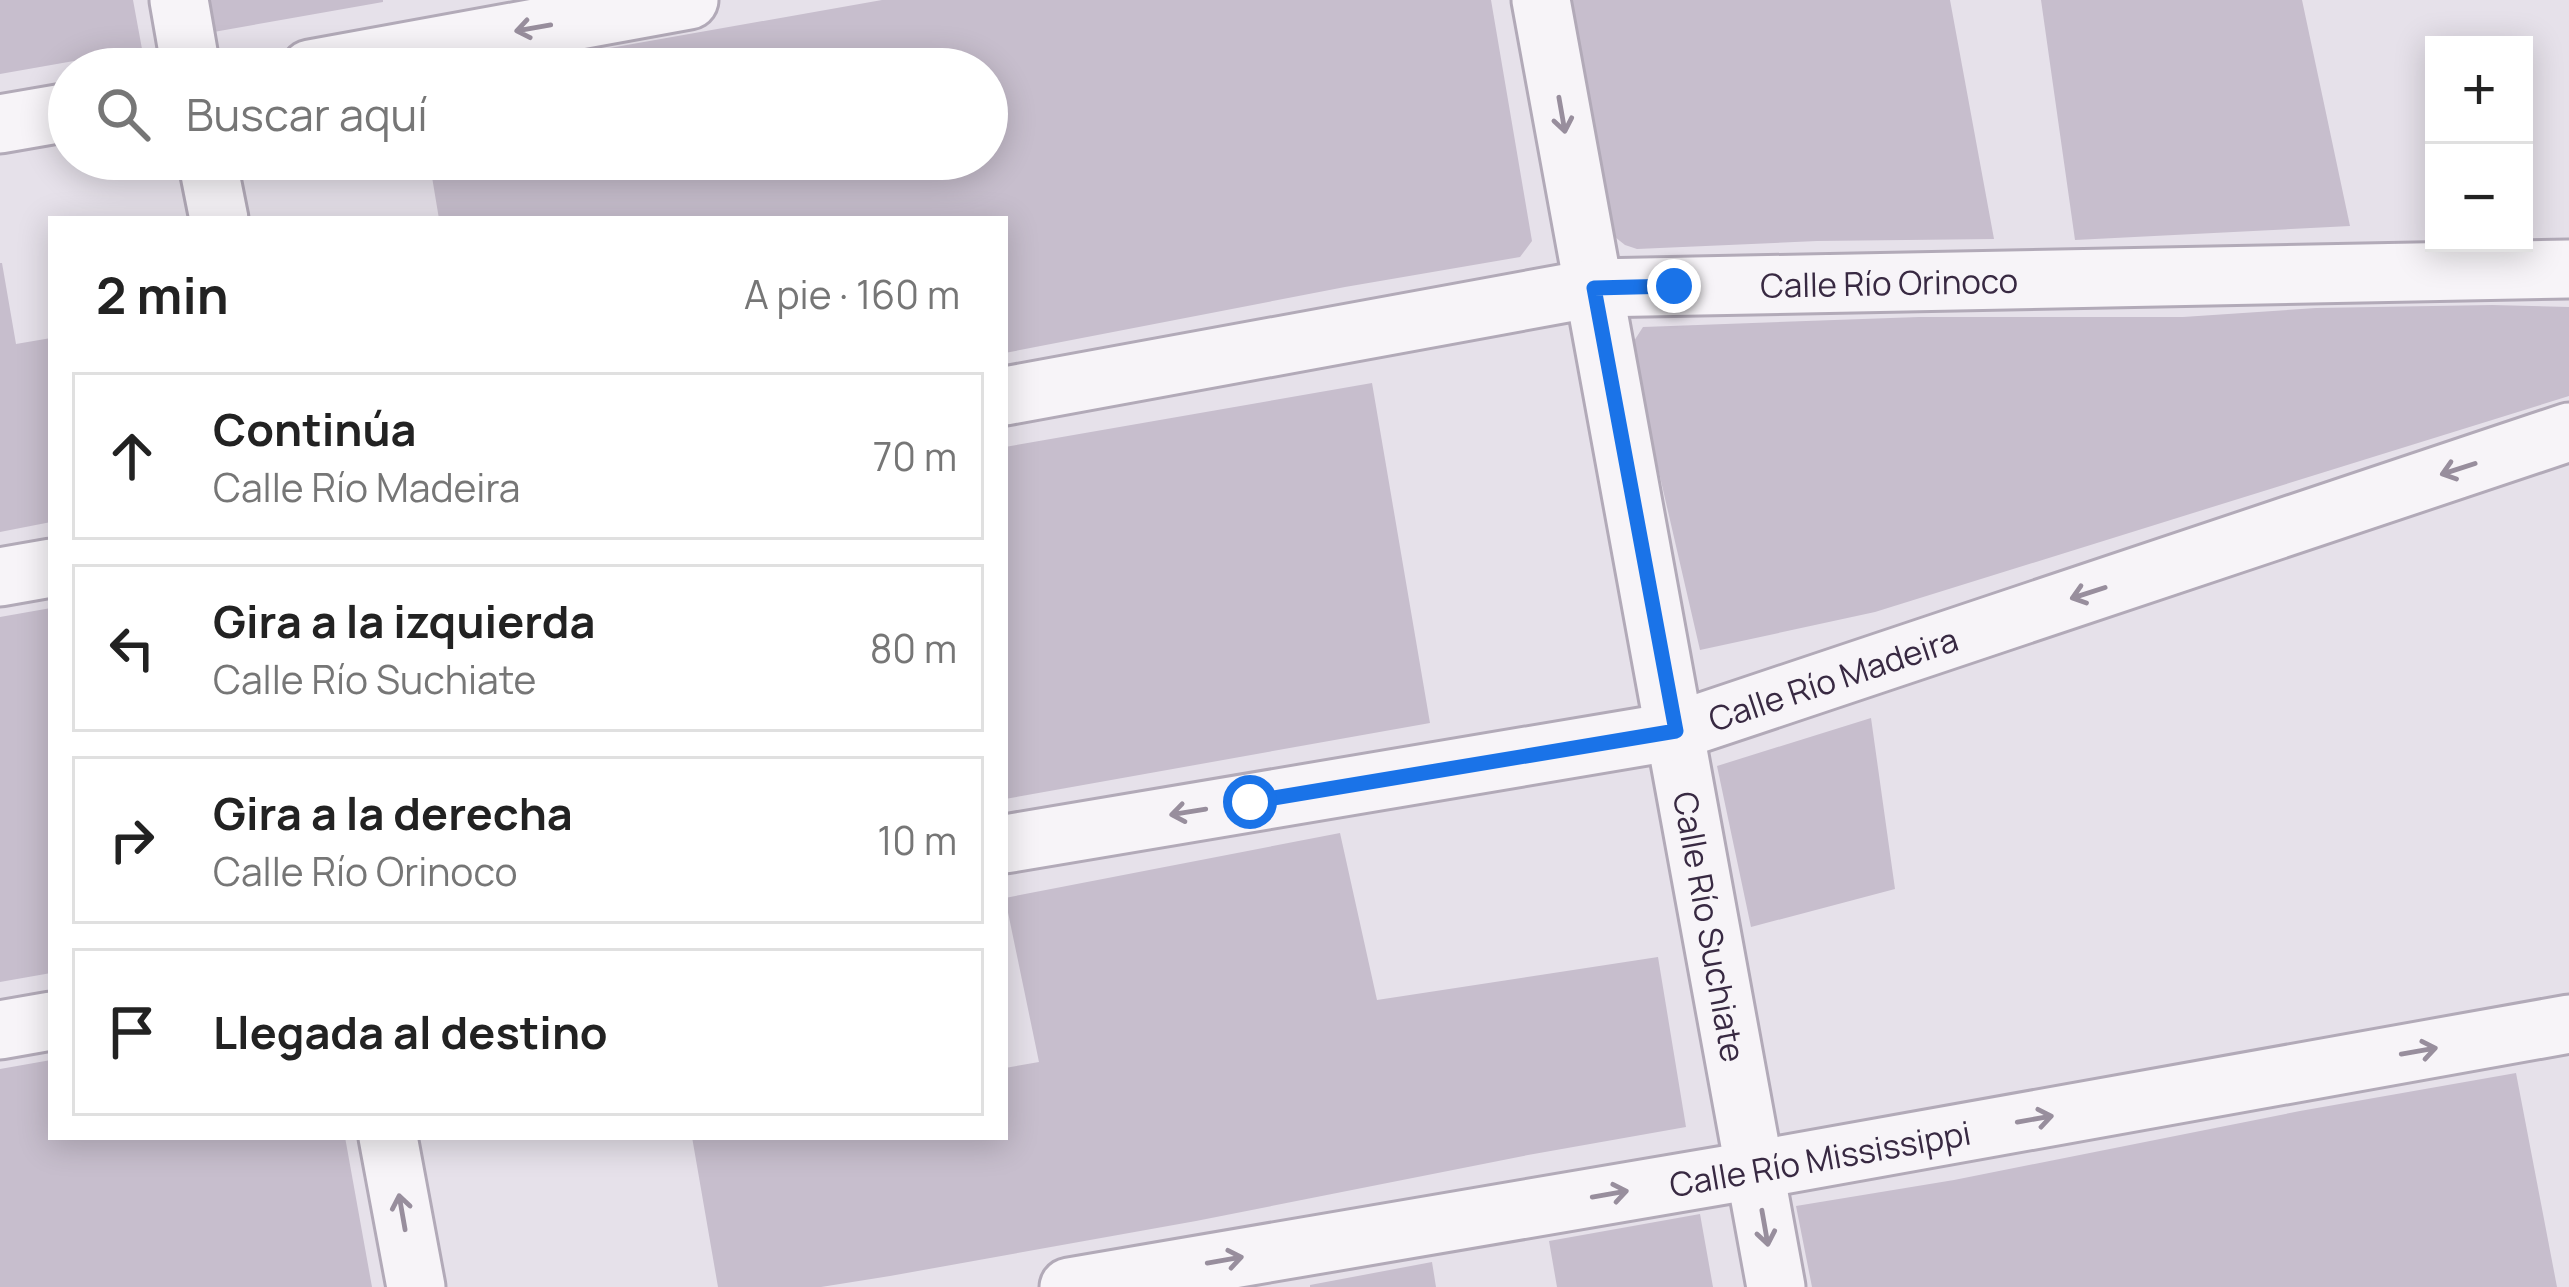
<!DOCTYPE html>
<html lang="es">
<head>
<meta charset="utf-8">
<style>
  :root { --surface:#fff; --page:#f6f6f6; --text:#222; --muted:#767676; --line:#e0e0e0 }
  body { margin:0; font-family:Manrope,sans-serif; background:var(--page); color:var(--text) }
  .controls { position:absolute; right:36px; top:36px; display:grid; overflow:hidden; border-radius:0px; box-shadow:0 6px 30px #0003 }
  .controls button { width:108px; height:108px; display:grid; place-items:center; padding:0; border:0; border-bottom:3px solid var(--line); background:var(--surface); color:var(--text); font:60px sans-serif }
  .stop { position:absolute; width:36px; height:36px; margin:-27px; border:9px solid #1a73e8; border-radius:50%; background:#fff }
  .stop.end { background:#1a73e8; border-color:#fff; box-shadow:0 3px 12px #0008 }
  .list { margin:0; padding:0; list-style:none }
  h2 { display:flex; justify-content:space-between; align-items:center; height:156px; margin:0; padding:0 48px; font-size:51px }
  h2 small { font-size:39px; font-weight:400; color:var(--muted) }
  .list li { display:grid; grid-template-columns:78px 1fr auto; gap:36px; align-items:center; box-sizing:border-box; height:168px; margin:0 24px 24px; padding:0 24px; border:3px solid var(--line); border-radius:0px }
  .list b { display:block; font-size:45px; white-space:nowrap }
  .list p { margin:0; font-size:39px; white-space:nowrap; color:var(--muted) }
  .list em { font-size:39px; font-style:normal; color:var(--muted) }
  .icon { flex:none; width:66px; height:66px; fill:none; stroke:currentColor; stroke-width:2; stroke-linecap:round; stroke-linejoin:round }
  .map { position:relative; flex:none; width:2569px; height:1287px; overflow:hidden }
  .search { position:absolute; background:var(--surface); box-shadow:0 6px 30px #0003; left:48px; top:48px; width:960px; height:132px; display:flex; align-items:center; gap:30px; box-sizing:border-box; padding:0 42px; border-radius:66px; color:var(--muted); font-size:45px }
  .panel { position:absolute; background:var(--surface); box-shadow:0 6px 30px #0003; left:48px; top:216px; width:960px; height:924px; border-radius:0px }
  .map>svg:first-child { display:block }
  .building { fill:#c7becd }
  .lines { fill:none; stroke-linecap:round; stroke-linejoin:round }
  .minor-casing { stroke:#b2aab8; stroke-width:63 }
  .minor { stroke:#f7f4f8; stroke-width:57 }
  .oneway { stroke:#988e9d }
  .route { stroke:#1a73e8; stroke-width:15 }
  .labels { text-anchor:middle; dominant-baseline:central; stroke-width:9; stroke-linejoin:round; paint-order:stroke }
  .street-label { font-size:33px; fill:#382942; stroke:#f5f1f7 }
</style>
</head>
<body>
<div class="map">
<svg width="2569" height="1287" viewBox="0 0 2569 1287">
  <rect width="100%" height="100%" fill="#e6e1ea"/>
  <path class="building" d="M0,0H133L142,49L0,74Z
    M202,0H383V2L208,33Z
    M882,0H1491L1532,241L1520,257L1345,287L1005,353V219H439L429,159H987V69H502V67Z
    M1567,0H1950L1994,239L1817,241L1637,249L1625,245L1615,237L1610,226Z
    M2041,0H2302L2350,226L2075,240Z
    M0,263H2L16,344L51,338V522L0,532Z
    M2492,305L2569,307V396L1875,612L1700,650L1643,403L1634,348V341L1643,327L1919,317H2183L2316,308Z
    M1372,383L1430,723L1005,799V447Z
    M51,608V973L0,982V617Z
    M1871,718L1895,889L1751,927L1717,766Z
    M1340,833L1377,1000L1658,957L1686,1127L1528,1155L1196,1221L890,1276L821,1287H718L692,1137H1005V1068L1039,1062L1005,898Z
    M51,1060V1137H345L372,1287H0V1069Z
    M2516,1073L2557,1287H1812L1796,1206L1954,1180L2300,1111Z
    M1700,1214L1713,1287H1557L1549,1241Z
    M1432,1262L1436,1287H1310V1285Z"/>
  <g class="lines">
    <g class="minor-casing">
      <g id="minor">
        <path d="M179,0L191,69"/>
        <path id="s1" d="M1541,0L1776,1287"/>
        <path d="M310,69L689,0"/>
        <path d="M0,124L69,112"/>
        <path d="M207,159L219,219"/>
        <path id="s2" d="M1005,396L1594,288L2569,269"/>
        <path d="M0,577L51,568"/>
        <path id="s3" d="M1005,844L1676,731L2569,432"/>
        <path d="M0,1030L51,1021"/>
        <path d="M388,1137L416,1287"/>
        <path id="s4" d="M1069,1287L1754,1170L2569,1024"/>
      </g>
    </g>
    <use href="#minor" class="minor"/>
  </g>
  <defs><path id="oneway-shaft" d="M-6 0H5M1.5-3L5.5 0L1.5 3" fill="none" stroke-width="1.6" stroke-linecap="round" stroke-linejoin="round" transform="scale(3)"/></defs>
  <g class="oneway">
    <use href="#oneway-shaft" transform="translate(533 28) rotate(170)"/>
    <use href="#oneway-shaft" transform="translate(1562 115) rotate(80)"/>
    <use href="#oneway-shaft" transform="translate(2458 469) rotate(162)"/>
    <use href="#oneway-shaft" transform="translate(2088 593) rotate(162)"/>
    <use href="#oneway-shaft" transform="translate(1188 812) rotate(171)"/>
    <use href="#oneway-shaft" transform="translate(2419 1051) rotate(-10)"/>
    <use href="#oneway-shaft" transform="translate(2035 1119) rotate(-10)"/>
    <use href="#oneway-shaft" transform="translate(1610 1194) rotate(-10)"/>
    <use href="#oneway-shaft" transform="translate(402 1212) rotate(-100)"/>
    <use href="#oneway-shaft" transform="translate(1765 1228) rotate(80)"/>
    <use href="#oneway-shaft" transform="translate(1225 1260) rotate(-10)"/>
  </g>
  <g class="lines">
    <path class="route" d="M1250,802L1676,731L1594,288L1674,286"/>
  </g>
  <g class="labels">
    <g class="street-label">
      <text stroke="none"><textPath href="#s2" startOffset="894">Calle Río Orinoco</textPath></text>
      <text stroke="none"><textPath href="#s3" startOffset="846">Calle Río Madeira</textPath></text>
      <text stroke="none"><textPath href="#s1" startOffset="942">Calle Río Suchiate</textPath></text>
      <text stroke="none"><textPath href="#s4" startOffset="762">Calle Río Mississippi</textPath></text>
    </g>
  </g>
</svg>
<div class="controls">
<button>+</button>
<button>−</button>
</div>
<div class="stop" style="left:1250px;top:802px"></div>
<div class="stop end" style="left:1674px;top:286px"></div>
<div class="search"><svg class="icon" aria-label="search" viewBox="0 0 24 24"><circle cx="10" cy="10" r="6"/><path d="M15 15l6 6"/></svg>Buscar aquí</div>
<section class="panel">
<h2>2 min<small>A pie · 160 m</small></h2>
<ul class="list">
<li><svg class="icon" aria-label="ahead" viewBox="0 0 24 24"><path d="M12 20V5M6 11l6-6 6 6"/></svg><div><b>Continúa</b><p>Calle Río Madeira</p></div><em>70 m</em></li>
<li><svg class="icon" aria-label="left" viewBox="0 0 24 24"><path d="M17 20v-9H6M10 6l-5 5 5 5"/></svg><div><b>Gira a la izquierda</b><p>Calle Río Suchiate</p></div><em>80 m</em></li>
<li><svg class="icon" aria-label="right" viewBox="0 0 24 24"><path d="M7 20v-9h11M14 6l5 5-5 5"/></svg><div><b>Gira a la derecha</b><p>Calle Río Orinoco</p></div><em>10 m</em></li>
<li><svg class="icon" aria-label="arrive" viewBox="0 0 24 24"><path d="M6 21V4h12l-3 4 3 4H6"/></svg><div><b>Llegada al destino</b></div></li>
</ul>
</section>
</div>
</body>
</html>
